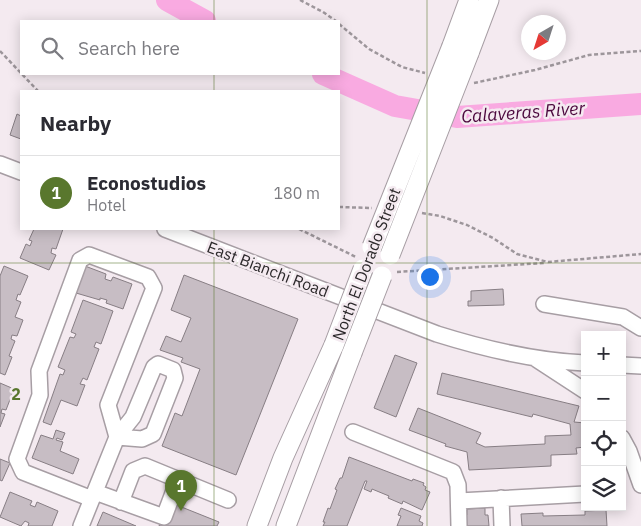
<!DOCTYPE html>
<html lang="en">
<head>
<meta charset="utf-8">
<style>
  :root { --surface:#fff; --page:#f2f2f3; --text:#2b2b33; --muted:#7c7c81; --line:#e1e1e2; --accent:#59772d }
  body { margin:0; font-family:"IBM Plex Sans",sans-serif; background:var(--page); color:var(--text) }
  .controls { position:absolute; right:15px; bottom:15px; display:grid; overflow:hidden; border-radius:0px; box-shadow:0 2px 12px #0003 }
  .controls button { width:45px; height:45px; display:grid; place-items:center; padding:0; border:0; border-bottom:1px solid var(--line); background:var(--surface); color:var(--text); font:25px sans-serif }
  .compass { position:absolute; left:521px; top:15px; width:45px; height:45px; border-radius:50%; background:var(--surface); box-shadow:0 2px 12px #0003; rotate:219deg }
  .you { position:absolute; left:429px; top:276px; width:18px; height:18px; margin:-12px; border:4px solid #fff; border-radius:50%; background:#1a73e8; box-shadow:0 0 0 8px #1a73e833 }
  .badge { display:grid; place-items:center; width:32px; height:32px; border-radius:50%; background:var(--accent); color:#fff; font-size:16px; font-weight:700 }
  .pin { position:absolute; translate:-50% -41px; filter:drop-shadow(0 1px 2px #0008) }
  .pin::after { content:''; position:absolute; top:26px; width:18px; height:15px; background:inherit; clip-path:polygon(0 0,100% 0,50% 100%) }
  .list { margin:0; padding:0; list-style:none }
  h2 { display:flex; justify-content:space-between; align-items:center; height:65px; margin:0; padding:0 20px; font-size:21px }
  h2 small { font-size:16px; font-weight:400; color:var(--muted) }
  .list li { display:grid; grid-template-columns:32px 1fr auto; gap:15px; align-items:center; box-sizing:border-box; height:75px; padding:0 20px; border-top:1px solid var(--line) }
  .list b { display:block; font-size:19px; white-space:nowrap }
  .list p { margin:0; font-size:16px; white-space:nowrap; color:var(--muted) }
  .list em { font-size:16px; font-style:normal; color:var(--muted) }
  .icon { flex:none; width:28px; height:28px; fill:none; stroke:currentColor; stroke-width:2; stroke-linecap:round; stroke-linejoin:round }
  .map { position:relative; flex:none; width:641px; height:526px; overflow:hidden }
  .search { position:absolute; background:var(--surface); box-shadow:0 2px 12px #0003; left:20px; top:20px; width:320px; height:55px; display:flex; align-items:center; gap:12px; box-sizing:border-box; padding:0 18px; border-radius:0px; color:var(--muted); font-size:19px }
  .panel { position:absolute; background:var(--surface); box-shadow:0 2px 12px #0003; left:20px; top:90px; width:320px; height:140px; border-radius:0px }
  .map>svg:first-child { display:block }
  .lines { fill:none; stroke-linecap:round; stroke-linejoin:round }
  .river { stroke:#f9aae1; stroke-width:22 }
  .building { fill:#c7bdc4; stroke:#877e84 }
  .minor-casing { stroke:#a79ea4; stroke-width:18 }
  .major-casing { stroke:#a79ea4; stroke-width:21 }
  .path { stroke:#9d969b; stroke-width:2.5; stroke-dasharray:4 2.5; stroke-linecap:butt }
  .minor { stroke:#fff; stroke-width:15 }
  .major { stroke:#fff; stroke-width:19 }
  .major-bridge-casing { stroke:#a79ea4; stroke-width:21; stroke-linecap:butt }
  .major-bridge { stroke:#fff; stroke-width:19 }
  .grid { fill:none; stroke:#59772d; stroke-width:1; stroke-opacity:0.55 }
  .labels { text-anchor:middle; dominant-baseline:central; stroke-width:5; stroke-linejoin:round; paint-order:stroke }
  .street-label { font-size:16px; fill:#2b282a; stroke:#f4eaf0 }
  .water-label { font-size:18px; font-style:italic; fill:#4c083e; stroke:#f4eaf0 }
  .grid-label { font-size:16px; text-anchor:middle; font-weight:bold; fill:#59772d; stroke:#f4eaf0; stroke-width:5; stroke-linejoin:round; paint-order:stroke }
</style>
</head>
<body>
<div class="map">
<svg width="641" height="526" viewBox="0 0 641 526">
  <rect width="100%" height="100%" fill="#f4eaf0"/>
  <g class="lines">
    <path class="river" d="M167,0L205,21
      M323,74L395,106L457,117L641,104"/>
  </g>
  <path class="building" d="M17,114L21,116V139L10,135Z
    M34,229H63L56,249L52,248L51,253L56,255L49,270L20,258L26,244L30,246L32,241L29,240Z
    M4,266L28,276L20,295L18,294L16,300L21,302L15,317L23,320L17,336L12,335L11,339L15,341L9,356L12,357L5,375L0,373V276Z
    M85,266L106,274L105,279L111,281L113,277L132,284L123,309L106,303L107,300L100,298V300L76,293Z
    M184,275L298,319L236,475L162,446L175,413L182,416L200,369L181,362L183,358L160,350L166,336L181,342L191,318L171,310Z
    M503,289L504,305L468,306V301H471V291Z
    M83,300L113,311L101,344L96,342L94,347L99,349L87,380L83,378L80,384L85,385L77,406L61,400L51,425L43,422L60,374L63,375L65,370L58,367L70,337L74,338L76,334L71,332Z
    M395,355L417,363L396,417L374,408Z
    M442,373L579,406L574,422L585,423V447L576,448L577,454L551,455V466L469,470L467,452L445,446L446,444L409,430L418,408L481,433L476,443L485,447L545,444V436L571,435L570,424L533,414L532,417L437,394Z
    M0,383L14,389L6,410L2,409L1,413L5,414L0,427Z
    M56,430L65,433L62,440L57,438L56,440L63,442L60,451L79,459L73,474L32,458L41,435L53,439Z
    M349,457L412,481L413,479L424,483L423,485L426,487L425,490L430,492L422,510L403,501L402,504L388,498L389,496L372,489L371,492L364,489L367,481H365L347,526H323L325,522H323L328,508L330,509L337,490L335,489L340,478H342Z
    M0,459L10,463L2,481L0,480Z
    M10,492L32,501L30,505L35,507L37,502L58,511L52,526H28L29,523L25,521L21,526L0,517Z
    M174,504L219,522L217,526H159L162,518Z
    M401,508L421,516L419,521L423,523L422,526H397L401,516L398,515Z
    M485,508V515H488L489,526H465L464,515H467V509Z
    M606,510L607,526H522L521,514L543,513V516L585,515V511Z
    M103,512L136,526H97Z"/>
  <g class="lines">
    <g class="minor-casing">
      <path id="minor" d="M0,164L21,172
        M165,229L437,334C485,349 534,361 585,363
        M544,304L623,317L641,328
        M536,359L585,391
        M622,365L641,366
        M353,432L453,472L458,485L459,526
        M622,438L629,451L641,485
        M95,492L164,517L178,480
        M501,498L502,526
        M92,499L23,472L17,459L40,395L39,371L80,260L89,255L148,277L154,288L108,405L117,437
        M459,501L585,494
        M121,502L133,471L145,466L228,500
        M81,526L117,437L133,417L154,367L158,364L173,370L175,378L153,434L142,439L117,437"/>
    </g>
    <g class="major-casing">
      <path id="major" d="M452,46L469,0
        M469,53L489,0
        M257,526L283,458L334,345
        M286,526L352,353"/>
    </g>
    <path class="path" d="M300,0L323,12L336,21
      M339,24L369,49L402,67L425,73
      M0,51L38,91
      M474,83L535,70L589,55L641,51
      M339,207L372,208
      M422,213L440,216L467,225L493,238L517,254L548,262L641,254
      M299,229L356,257
      M397,272L544,263"/>
    <use href="#minor" class="minor"/>
    <use href="#major" class="major"/>
    <g class="major-bridge-casing">
      <path id="major-bridge" d="M372,247L452,46
        M390,255L469,53
        M334,345L363,269
        M352,353L382,276"/>
    </g>
    <use href="#major-bridge" class="major-bridge"/>
  </g>
  <path class="grid" d="M214,0V21M427,0V526M214,74V91M214,229V526M0,263H641"/>
  <g class="labels">
    <g class="street-label">
      <text transform="translate(366 264) rotate(-69)">North El Dorado Street</text>
      <text transform="translate(268 269) rotate(21)">East Bianchi Road</text>
    </g>
    <g class="water-label">
      <text transform="translate(523 112) rotate(-4)">Calaveras River</text>
    </g>
  </g>
  <g class="grid-label">
    <text x="16" y="400">2</text>
  </g>
</svg>
<div class="controls">
<button>+</button>
<button>−</button>
<button><svg class="icon" aria-label="locate" viewBox="0 0 24 24"><circle cx="12" cy="12" r="6"/><path d="M12 2v4M12 18v4M2 12h4M18 12h4"/></svg></button>
<button><svg class="icon" aria-label="layers" viewBox="0 0 24 24"><path d="M12 4l9 5-9 5-9-5zM3 14l9 5 9-5"/></svg></button>
</div>
<svg class="compass" viewBox="-18 -18 36 36"><path d="M0-13l5 13h-10z" fill="#e53935"/><path d="M0 13l5-13h-10z" fill="#7c7c81"/></svg>
<div class="you"></div>
<div class="pin badge" style="left:181px;top:511px">1</div>
<div class="search"><svg class="icon" aria-label="search" viewBox="0 0 24 24"><circle cx="10" cy="10" r="6"/><path d="M15 15l6 6"/></svg>Search here</div>
<section class="panel">
<h2>Nearby<small></small></h2>
<ul class="list">
<li><span class="badge">1</span><div><b>Econostudios</b><p>Hotel</p></div><em>180 m</em></li>
</ul>
</section>
</div>
</body>
</html>
